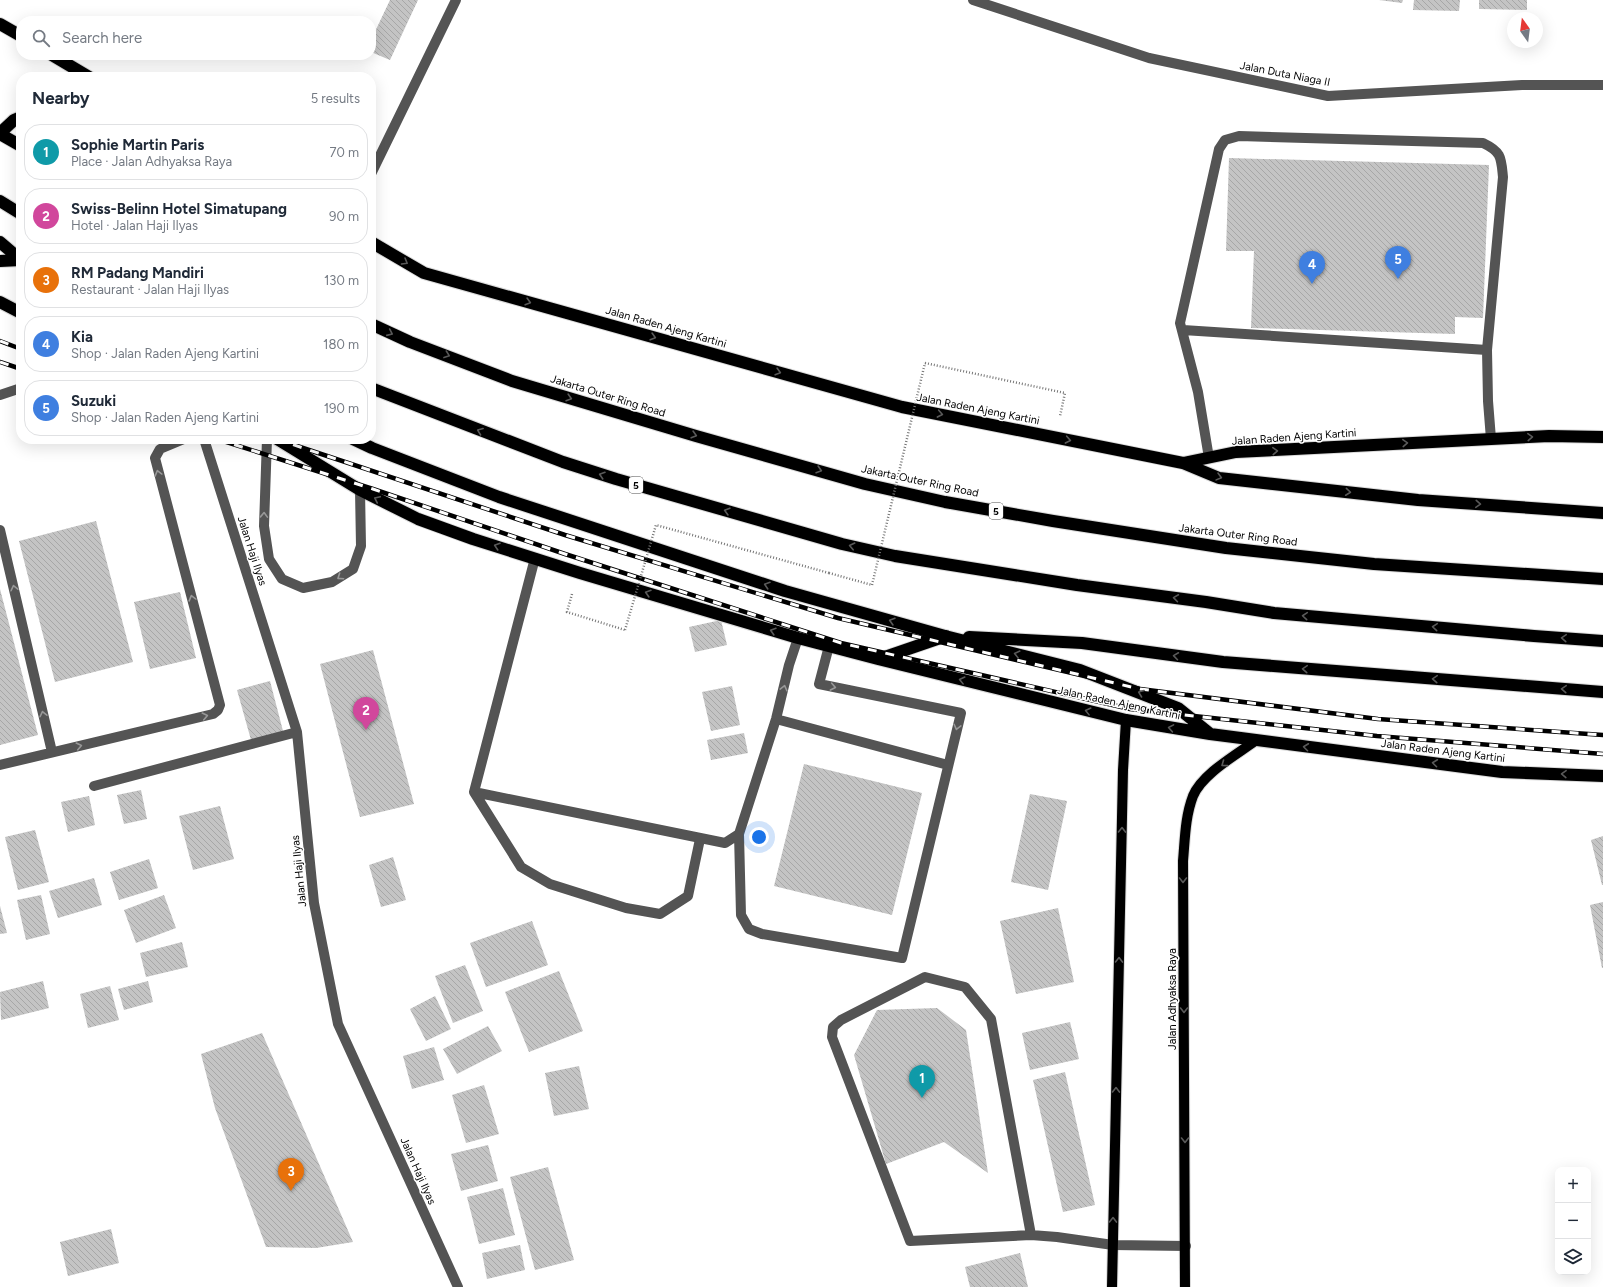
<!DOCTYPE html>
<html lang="en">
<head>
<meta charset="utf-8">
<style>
  :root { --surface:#fff; --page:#f6f6f7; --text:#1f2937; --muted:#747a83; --line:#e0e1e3; --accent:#b45309 }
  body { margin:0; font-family:Figtree,sans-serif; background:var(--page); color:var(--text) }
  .controls { position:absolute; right:12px; bottom:12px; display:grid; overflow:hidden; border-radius:8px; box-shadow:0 4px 16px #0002 }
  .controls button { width:36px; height:36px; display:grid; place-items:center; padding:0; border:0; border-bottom:1px solid var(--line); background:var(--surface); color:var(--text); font:20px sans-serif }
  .compass { position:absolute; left:1507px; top:12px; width:36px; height:36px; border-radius:50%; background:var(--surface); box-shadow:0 4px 16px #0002; rotate:346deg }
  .you { position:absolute; left:759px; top:837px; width:14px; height:14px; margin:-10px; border:3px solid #fff; border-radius:50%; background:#1a73e8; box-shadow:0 0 0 6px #1a73e833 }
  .badge { display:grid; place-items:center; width:26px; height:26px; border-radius:50%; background:var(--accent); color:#fff; font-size:13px; font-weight:700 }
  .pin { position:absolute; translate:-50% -33px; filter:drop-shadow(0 1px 2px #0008) }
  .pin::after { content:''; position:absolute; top:21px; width:14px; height:12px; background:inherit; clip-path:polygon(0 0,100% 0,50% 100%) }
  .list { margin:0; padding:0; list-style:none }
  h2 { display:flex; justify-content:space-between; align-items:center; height:52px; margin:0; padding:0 16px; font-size:17px }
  h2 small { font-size:13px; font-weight:400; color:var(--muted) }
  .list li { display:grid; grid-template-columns:26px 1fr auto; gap:12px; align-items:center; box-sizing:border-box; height:56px; margin:0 8px 8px; padding:0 8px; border:1px solid var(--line); border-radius:16px }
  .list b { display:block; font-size:15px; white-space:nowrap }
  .list p { margin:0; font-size:13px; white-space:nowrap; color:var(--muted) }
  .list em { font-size:13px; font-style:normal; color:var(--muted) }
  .icon { flex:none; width:22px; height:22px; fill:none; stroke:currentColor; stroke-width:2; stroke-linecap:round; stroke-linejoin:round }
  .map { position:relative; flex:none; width:1603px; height:1287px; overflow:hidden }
  .search { position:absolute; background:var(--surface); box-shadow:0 4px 16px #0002; left:16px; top:16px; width:360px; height:44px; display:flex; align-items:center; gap:10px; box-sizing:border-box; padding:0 14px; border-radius:16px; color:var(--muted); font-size:15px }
  .panel { position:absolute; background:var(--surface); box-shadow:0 4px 16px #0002; left:16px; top:72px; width:360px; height:372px; border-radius:16px }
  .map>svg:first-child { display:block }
  .building { fill:url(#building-back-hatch) }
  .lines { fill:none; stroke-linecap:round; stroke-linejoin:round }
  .major-casing { stroke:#dbdbdb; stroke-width:12 }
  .highway-casing { stroke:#dbdbdb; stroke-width:14 }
  .path { stroke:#767676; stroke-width:2.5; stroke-dasharray:1 2; stroke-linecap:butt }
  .minor { stroke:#545454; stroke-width:10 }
  .major { stroke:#000; stroke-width:10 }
  .highway { stroke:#000; stroke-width:12 }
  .rail-casing { stroke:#000; stroke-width:4.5 }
  .rail { stroke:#fff; stroke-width:3; stroke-dasharray:9; stroke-linecap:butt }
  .path-bridge { stroke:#767676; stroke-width:2.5; stroke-dasharray:1 2; stroke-linecap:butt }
  .oneway { stroke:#595959 }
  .oneway2 { stroke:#989898 }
  .labels { text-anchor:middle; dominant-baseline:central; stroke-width:3; stroke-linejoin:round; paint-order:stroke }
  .shield { fill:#fff; stroke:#4c4c4c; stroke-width:1 }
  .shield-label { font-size:10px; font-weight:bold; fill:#000 }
  .street-label { font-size:11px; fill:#000; stroke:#fff }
</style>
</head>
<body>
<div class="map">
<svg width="1603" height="1287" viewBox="0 0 1603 1287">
  <defs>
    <pattern id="building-back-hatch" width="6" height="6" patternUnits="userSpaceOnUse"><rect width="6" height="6" fill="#c4c4c4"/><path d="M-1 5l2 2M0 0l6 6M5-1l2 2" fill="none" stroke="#a7a7a7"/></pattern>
  </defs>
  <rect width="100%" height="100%" fill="#fff"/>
  <path class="building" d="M390,0H418L390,60L371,52V40Z
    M1379,0H1403L1402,3Z
    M1414,0H1460L1459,11L1413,10Z
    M1479,0H1527V10L1479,9Z
    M1229,158L1489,165L1483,318L1455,317V334L1251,328L1254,251H1226Z
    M96,521L133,662L55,682L19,541Z
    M0,589L38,735L0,745Z
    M180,592L196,658L150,669L134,602Z
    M721,620L727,645L695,652L689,627Z
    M373,650L414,804L360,817L320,664Z
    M270,681L283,731L251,740L237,690Z
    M732,686L740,725L711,731L702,692Z
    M744,733L748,753L711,760L707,740Z
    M804,764L922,793L892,915L774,886Z
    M141,790L147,819L124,824L117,795Z
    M1030,794L1067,801L1048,890L1011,882Z
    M89,796L95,825L68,832L61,802Z
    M220,806L234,859L193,870L179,816Z
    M35,830L49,882L18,890L5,837Z
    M1603,836V885H1602L1591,840Z
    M393,857L406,900L381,907L369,865Z
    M149,859L158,888L119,900L110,872Z
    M94,878L102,905L58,918L49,891Z
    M41,895L50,934L26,940L17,900Z
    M164,895L176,928L136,943L124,910Z
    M1603,902V968H1602L1590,905Z
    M0,906L7,933L0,934Z
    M1058,908L1074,982L1016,994L1000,921Z
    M532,921L548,965L486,987L470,943Z
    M182,942L188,967L146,977L140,953Z
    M465,965L483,1011L453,1023L435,976Z
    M559,971L583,1031L529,1052L505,992Z
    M43,981L49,1008L1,1020L0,992Z
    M148,981L153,1002L124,1010L118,989Z
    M110,986L119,1020L88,1028L80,994Z
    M435,996L451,1029L426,1041L410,1009Z
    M937,1008L966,1030L988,1173L944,1142L886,1164L854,1055L877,1010Z
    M1070,1022L1079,1059L1030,1070L1022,1033Z
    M488,1026L502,1051L457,1074L443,1049Z
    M262,1033L353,1242L316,1248L266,1247L215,1108L201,1054Z
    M434,1047L444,1080L412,1089L403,1056Z
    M579,1066L589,1109L554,1116L545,1073Z
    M1065,1072L1095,1205L1063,1212L1033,1080Z
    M484,1085L499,1134L466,1143L452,1095Z
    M488,1145L498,1181L461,1191L451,1154Z
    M548,1167L574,1260L535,1270L510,1177Z
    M503,1188L515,1235L479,1244L467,1197Z
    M111,1229L119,1263L68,1276L60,1242Z
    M520,1245L525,1270L487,1279L482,1253Z
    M1020,1253L1028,1287H970L965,1267Z"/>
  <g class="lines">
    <g class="major-casing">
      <path id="major" d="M1112,1287L1123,770L1126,720
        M1185,1287L1183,861C1185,839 1185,817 1193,796C1202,774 1236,755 1255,741"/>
    </g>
    <g class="highway-casing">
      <path id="highway" d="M0,24L21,36
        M52,55L89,77
        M0,133L14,120L21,117
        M0,134L21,146
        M0,201L21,214
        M0,242L21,260
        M371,242L424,273L902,407L1183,463L1236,452L1549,436L1603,437
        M0,261L21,260
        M0,302L21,313
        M371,324L410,342L512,381L696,436L865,484L945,502L1053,521L1226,548L1374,564L1603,579
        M371,388L563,462L616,479L842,544L895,556L1077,585L1206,602L1274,613L1534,636L1603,641
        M277,439L360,490L418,519L473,539L580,573L798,638L878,659L1126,720L1210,734L1502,772L1603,776
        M353,439L372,448L499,497L785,591L945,636L1080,670L1178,708L1209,733
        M1183,463L1219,478L1418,500L1603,513
        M969,637L1082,643L1223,662L1603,692
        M879,659L946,636"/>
    </g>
    <path class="path" d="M925,363L1065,393L1060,416
      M829,573L872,585
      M572,594L567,612L625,630"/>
    <path class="minor" d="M973,0L1149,58L1328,96L1522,85H1603
      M371,174L456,0
      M1183,330L1487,350
      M0,395L21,388
      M204,439L297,732L314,903L338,1024L458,1287
      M267,439L264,526L269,559L282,579L303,588L332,582L353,569L361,546L360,490
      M1209,458L1198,392L1180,323L1219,149L1225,140L1239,136L1483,143C1502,152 1501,158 1503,177L1487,350L1488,401L1491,439
      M0,530L52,752
      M535,558L474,792L521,867L550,884L626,908L660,914L688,896L700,839
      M798,638L789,665L776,719L739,834L741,915L749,929L762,934L902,958L961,713L819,684L829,646
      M776,719L948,765
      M0,765L213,714L218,710L220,705L155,458L160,449L184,439
      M94,786L297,732
      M474,792L725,843L739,834
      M1031,1235L991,1019L965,987L925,977L841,1020L833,1027L832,1037L910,1241L1031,1235L1057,1237L1113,1245L1186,1246"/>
    <use href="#major" class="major"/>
    <use href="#highway" class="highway"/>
    <g class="rail-casing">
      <path id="rail" d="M0,341L21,349
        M0,362L21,369
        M217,439L373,489L565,554L841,643L1130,709L1377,736L1603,754
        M276,439L565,535L838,618L1140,689L1378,719L1603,735"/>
    </g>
    <use href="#rail" class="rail"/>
    <path class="path-bridge" d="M872,585L925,363
      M625,630L656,525L829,573"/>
  </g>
  <defs><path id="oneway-chevron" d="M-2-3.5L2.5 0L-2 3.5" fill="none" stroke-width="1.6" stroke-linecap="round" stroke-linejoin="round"/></defs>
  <g class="oneway">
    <use href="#oneway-chevron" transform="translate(405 262) rotate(30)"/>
    <use href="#oneway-chevron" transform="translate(528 302) rotate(16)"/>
    <use href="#oneway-chevron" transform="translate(390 333) rotate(24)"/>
    <use href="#oneway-chevron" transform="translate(653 337) rotate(16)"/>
    <use href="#oneway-chevron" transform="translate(447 355) rotate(20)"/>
    <use href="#oneway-chevron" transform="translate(778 372) rotate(16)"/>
    <use href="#oneway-chevron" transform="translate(569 398) rotate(17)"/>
    <use href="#oneway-chevron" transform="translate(940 414) rotate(11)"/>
    <use href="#oneway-chevron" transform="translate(480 431) rotate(-159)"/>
    <use href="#oneway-chevron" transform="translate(694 435) rotate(16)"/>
    <use href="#oneway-chevron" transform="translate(1530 437) rotate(-3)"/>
    <use href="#oneway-chevron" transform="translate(1068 440) rotate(11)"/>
    <use href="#oneway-chevron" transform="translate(1405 443) rotate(-3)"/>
    <use href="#oneway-chevron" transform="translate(1275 451) rotate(-3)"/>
    <use href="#oneway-chevron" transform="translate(819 470) rotate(17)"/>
    <use href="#oneway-chevron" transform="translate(602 475) rotate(-162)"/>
    <use href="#oneway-chevron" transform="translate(1219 477) rotate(15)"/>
    <use href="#oneway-chevron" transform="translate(1348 492) rotate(6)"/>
    <use href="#oneway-chevron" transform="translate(377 499) rotate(-155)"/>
    <use href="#oneway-chevron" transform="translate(1478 504) rotate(4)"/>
    <use href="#oneway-chevron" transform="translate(727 511) rotate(-164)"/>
    <use href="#oneway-chevron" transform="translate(497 546) rotate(-162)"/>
    <use href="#oneway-chevron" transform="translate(852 546) rotate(-167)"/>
    <use href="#oneway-chevron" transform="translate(767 585) rotate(-162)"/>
    <use href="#oneway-chevron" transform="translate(648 593) rotate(-163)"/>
    <use href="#oneway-chevron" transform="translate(1176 598) rotate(-172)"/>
    <use href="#oneway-chevron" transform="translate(1305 616) rotate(-175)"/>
    <use href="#oneway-chevron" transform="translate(892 621) rotate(-164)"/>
    <use href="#oneway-chevron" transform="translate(1435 627) rotate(-175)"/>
    <use href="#oneway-chevron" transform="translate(773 631) rotate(-163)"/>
    <use href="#oneway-chevron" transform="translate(1564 638) rotate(-176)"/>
    <use href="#oneway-chevron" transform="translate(1017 654) rotate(-166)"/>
    <use href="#oneway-chevron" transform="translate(1176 656) rotate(-172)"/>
    <use href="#oneway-chevron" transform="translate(1305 669) rotate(-176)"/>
    <use href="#oneway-chevron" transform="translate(1435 679) rotate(-176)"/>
    <use href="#oneway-chevron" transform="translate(962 680) rotate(-166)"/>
    <use href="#oneway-chevron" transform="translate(1564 689) rotate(-176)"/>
    <use href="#oneway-chevron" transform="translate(1141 693) rotate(-159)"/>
    <use href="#oneway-chevron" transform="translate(1088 711) rotate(-166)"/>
    <use href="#oneway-chevron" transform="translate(1171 728) rotate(-170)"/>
    <use href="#oneway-chevron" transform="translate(1306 747) rotate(-173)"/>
    <use href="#oneway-chevron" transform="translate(1435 763) rotate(-173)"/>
    <use href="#oneway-chevron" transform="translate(1224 764) rotate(144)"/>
    <use href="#oneway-chevron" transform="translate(1564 774) rotate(-178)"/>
    <use href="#oneway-chevron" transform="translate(1122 830) rotate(-89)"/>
    <use href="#oneway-chevron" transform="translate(1183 880) rotate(90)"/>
    <use href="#oneway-chevron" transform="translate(1119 960) rotate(-89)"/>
    <use href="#oneway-chevron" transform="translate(1184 1010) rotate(90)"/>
    <use href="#oneway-chevron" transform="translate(1116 1090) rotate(-89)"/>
    <use href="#oneway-chevron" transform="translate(1185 1140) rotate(90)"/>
    <use href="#oneway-chevron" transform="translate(1113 1220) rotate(-89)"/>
  </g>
  <g class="oneway2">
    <use href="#oneway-chevron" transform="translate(158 473) rotate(-105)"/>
    <use href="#oneway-chevron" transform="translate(264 515) rotate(-88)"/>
    <use href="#oneway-chevron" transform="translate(340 577) rotate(146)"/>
    <use href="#oneway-chevron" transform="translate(14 588) rotate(-103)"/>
    <use href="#oneway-chevron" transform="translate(192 598) rotate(-105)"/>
    <use href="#oneway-chevron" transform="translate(833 687) rotate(11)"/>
    <use href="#oneway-chevron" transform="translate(784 688) rotate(-76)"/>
    <use href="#oneway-chevron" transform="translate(43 714) rotate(-103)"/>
    <use href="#oneway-chevron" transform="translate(205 716) rotate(-13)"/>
    <use href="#oneway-chevron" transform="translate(957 727) rotate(104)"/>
    <use href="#oneway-chevron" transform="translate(79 746) rotate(-13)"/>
  </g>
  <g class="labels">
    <g class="shield">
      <rect x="629" y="477" width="14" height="16" rx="3"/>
      <rect x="989" y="503" width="14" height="16" rx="3"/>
    </g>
    <g class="shield-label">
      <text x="636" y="485">5</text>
      <text x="996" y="511">5</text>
    </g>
    <g class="street-label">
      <text transform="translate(1285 74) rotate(11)">Jalan Duta Niaga II</text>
      <text transform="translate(666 327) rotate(16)">Jalan Raden Ajeng Kartini</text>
      <text transform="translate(608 396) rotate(17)">Jakarta Outer Ring Road</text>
      <text transform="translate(978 409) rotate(11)">Jalan Raden Ajeng Kartini</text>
      <text transform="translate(1294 437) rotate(-4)">Jalan Raden Ajeng Kartini</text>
      <text transform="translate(920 481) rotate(12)">Jakarta Outer Ring Road</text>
      <text transform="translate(1238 535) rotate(7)">Jakarta Outer Ring Road</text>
      <text transform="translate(252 551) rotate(72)">Jalan Haji Ilyas</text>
      <text transform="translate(1119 703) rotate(12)">Jalan Raden Ajeng Kartini</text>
      <text transform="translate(1443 751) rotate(7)">Jalan Raden Ajeng Kartini</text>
      <text transform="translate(299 871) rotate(-96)">Jalan Haji Ilyas</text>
      <text transform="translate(1172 999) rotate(-90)">Jalan Adhyaksa Raya</text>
      <text transform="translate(418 1171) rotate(66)">Jalan Haji Ilyas</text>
    </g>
  </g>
</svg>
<div class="controls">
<button>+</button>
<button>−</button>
<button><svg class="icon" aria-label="layers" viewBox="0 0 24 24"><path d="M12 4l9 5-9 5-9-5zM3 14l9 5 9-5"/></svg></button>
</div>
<svg class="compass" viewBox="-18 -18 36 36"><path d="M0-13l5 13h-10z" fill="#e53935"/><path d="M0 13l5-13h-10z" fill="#747a83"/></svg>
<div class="you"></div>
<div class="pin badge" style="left:922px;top:1098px;background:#0f9aa8">1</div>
<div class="pin badge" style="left:366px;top:730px;background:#d1479c">2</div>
<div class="pin badge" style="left:291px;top:1191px;background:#e8710a">3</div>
<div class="pin badge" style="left:1312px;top:284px;background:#3f7fe0">4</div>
<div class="pin badge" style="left:1398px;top:279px;background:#3f7fe0">5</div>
<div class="search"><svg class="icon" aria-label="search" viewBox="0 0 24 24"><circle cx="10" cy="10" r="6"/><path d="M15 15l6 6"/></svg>Search here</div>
<section class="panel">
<h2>Nearby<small>5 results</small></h2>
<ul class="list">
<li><span class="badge" style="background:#0f9aa8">1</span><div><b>Sophie Martin Paris</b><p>Place · Jalan Adhyaksa Raya</p></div><em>70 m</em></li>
<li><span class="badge" style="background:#d1479c">2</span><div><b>Swiss-Belinn Hotel Simatupang</b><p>Hotel · Jalan Haji Ilyas</p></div><em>90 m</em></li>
<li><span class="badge" style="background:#e8710a">3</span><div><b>RM Padang Mandiri</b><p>Restaurant · Jalan Haji Ilyas</p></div><em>130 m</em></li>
<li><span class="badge" style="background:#3f7fe0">4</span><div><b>Kia</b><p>Shop · Jalan Raden Ajeng Kartini</p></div><em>180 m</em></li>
<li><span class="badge" style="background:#3f7fe0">5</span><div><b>Suzuki</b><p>Shop · Jalan Raden Ajeng Kartini</p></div><em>190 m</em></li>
</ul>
</section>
</div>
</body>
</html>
